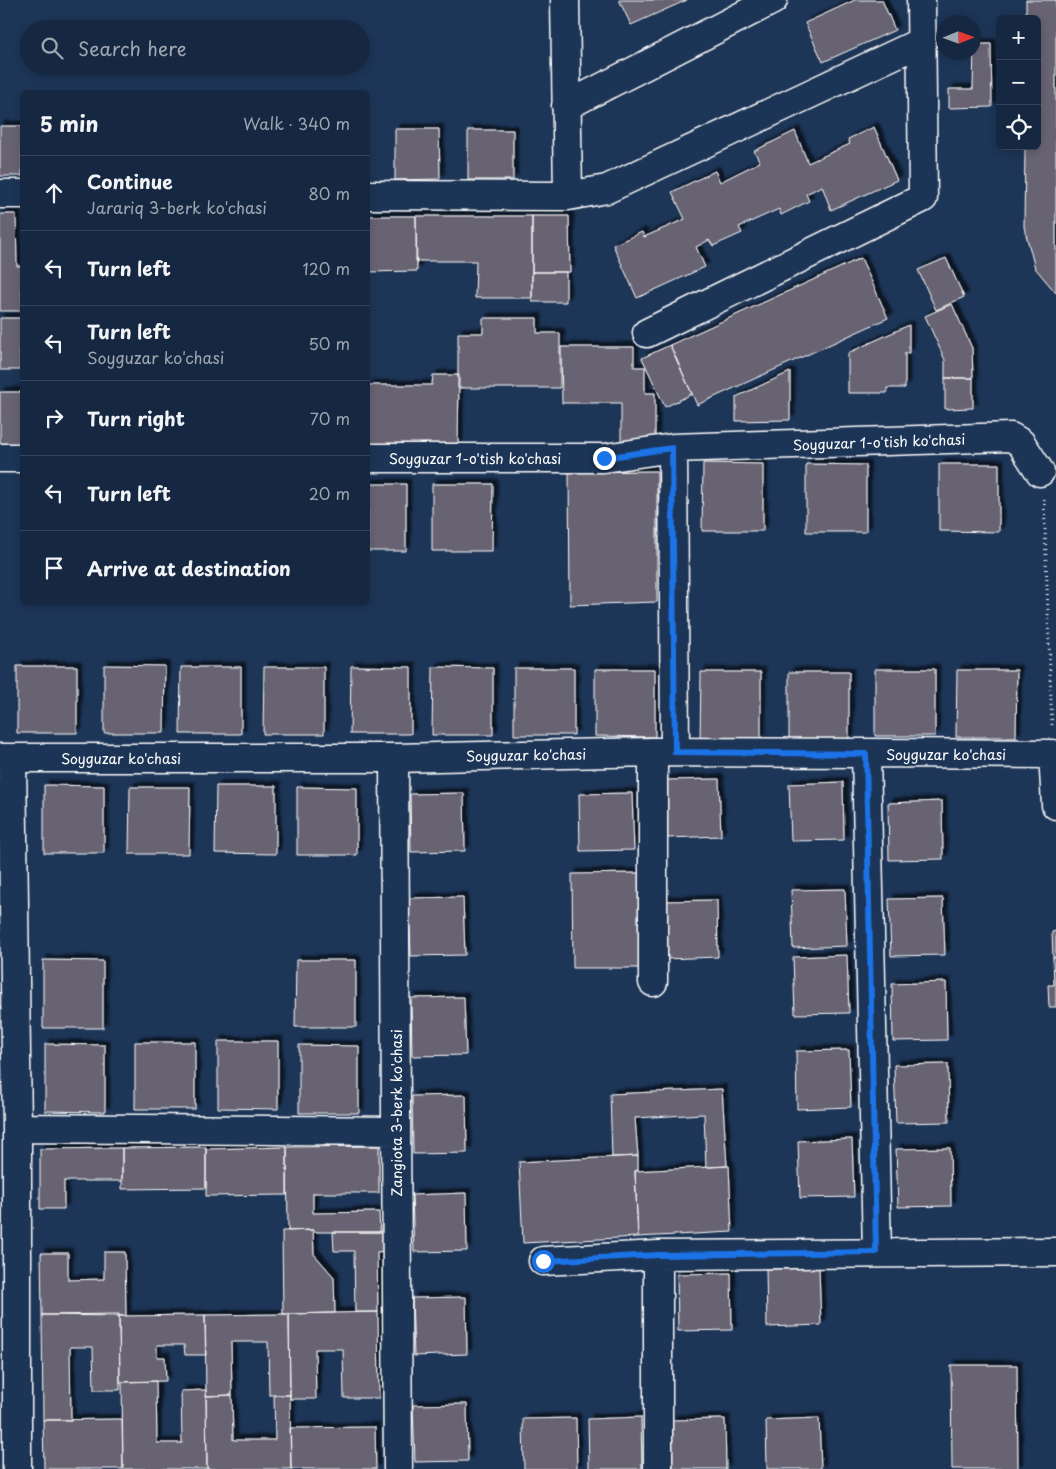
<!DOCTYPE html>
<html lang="en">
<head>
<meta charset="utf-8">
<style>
  :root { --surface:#162841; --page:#1f3048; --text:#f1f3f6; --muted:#9ea6b1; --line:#35445a }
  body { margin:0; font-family:"Playpen Sans",sans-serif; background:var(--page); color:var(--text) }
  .controls { position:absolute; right:15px; top:15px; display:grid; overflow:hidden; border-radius:8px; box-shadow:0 2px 8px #0003 }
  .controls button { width:45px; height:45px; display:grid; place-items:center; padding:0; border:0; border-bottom:1px solid var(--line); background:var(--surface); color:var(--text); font:25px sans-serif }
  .compass { position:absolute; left:936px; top:15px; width:45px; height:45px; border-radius:50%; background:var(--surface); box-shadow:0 2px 8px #0003; rotate:89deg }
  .stop { position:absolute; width:15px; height:15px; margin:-11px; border:4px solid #1a73e8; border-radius:50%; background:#fff }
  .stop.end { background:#1a73e8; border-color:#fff; box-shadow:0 1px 5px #0008 }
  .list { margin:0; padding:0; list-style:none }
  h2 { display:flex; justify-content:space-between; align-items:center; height:65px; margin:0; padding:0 20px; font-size:21px }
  h2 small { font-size:16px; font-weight:400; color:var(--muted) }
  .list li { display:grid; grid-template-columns:32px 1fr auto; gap:15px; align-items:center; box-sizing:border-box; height:75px; padding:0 20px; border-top:1px solid var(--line) }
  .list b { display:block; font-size:19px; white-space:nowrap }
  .list p { margin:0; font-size:16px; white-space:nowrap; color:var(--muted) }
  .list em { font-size:16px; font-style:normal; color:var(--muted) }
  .icon { flex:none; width:28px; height:28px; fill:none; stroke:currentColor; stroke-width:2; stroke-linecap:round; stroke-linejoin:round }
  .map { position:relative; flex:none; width:1056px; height:1469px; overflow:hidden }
  .search { position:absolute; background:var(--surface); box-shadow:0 2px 8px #0003; left:20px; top:20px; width:350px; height:55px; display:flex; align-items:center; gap:12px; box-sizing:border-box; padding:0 18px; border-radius:28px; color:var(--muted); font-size:19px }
  .panel { position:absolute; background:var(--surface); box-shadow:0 2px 8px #0003; left:20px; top:90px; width:350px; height:515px; border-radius:8px }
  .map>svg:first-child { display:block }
  .building { fill:#686473; stroke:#fff; filter:url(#shadow) }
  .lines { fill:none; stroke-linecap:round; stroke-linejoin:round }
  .minor-casing { stroke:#fff; stroke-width:31 }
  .path { stroke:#fff; stroke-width:3; stroke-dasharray:1 4; stroke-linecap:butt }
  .minor { stroke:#1d3557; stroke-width:28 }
  .route { stroke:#1a73e8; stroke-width:6 }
  .labels { text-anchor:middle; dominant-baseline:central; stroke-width:4; stroke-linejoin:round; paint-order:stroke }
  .street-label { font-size:14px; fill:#fff; stroke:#1d3557 }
</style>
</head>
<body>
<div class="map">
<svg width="1056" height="1469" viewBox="0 0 1056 1469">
  <defs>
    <filter id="shadow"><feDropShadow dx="4.5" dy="-4.5" stdDeviation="1" flood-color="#0009"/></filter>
  </defs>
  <rect width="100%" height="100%" fill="#1d3557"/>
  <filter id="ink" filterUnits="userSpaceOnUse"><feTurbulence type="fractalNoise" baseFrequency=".02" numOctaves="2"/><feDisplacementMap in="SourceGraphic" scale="10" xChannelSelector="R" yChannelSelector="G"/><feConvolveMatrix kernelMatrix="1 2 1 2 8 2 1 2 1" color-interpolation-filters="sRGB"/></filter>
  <g filter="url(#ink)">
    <path class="building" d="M619,0H687L631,25Z
      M855,0H882L895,30L823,62L805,23Z
      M1026,0H1056V293L1035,268L1024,227L1025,146H1037V19H1026Z
      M974,44H991L992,107L949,108V89H973Z
      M0,126H22V176H0Z
      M874,127L897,180L831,210L822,186L806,194L809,201L781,215L779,209L739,227L742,233L713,246L709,240L696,247L705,267L637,298L613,245L642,232L644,237L685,219L672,192L715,171L720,182L760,162L754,151L795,131L808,163L850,144L848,139Z
      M395,129H439L440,179L395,180Z
      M468,130H513V180H468Z
      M0,214H16L17,266H22V311H0Z
      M368,216H416L417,271L368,272Z
      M416,216H532V298H475L476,261H416Z
      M532,216H569L570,272H532Z
      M861,258L888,318L697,405L670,345Z
      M946,258L964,297L936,310L918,270Z
      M532,272H566V302H532Z
      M952,304L972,348L973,378H945V360L925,316Z
      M0,318H22V341H20V370H0Z
      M483,318H537V333H560V388H458V333H483Z
      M909,325V353H905V388H887V393H848V353Z
      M670,345L692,394L665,407L642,358Z
      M561,347H634V367H645V393H655V444H621V403H562Z
      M790,372V420L736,421V397Z
      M433,375H459L458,446L368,447V385H432Z
      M945,378H973V408L945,409Z
      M0,392H22V447H0Z
      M703,463L763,464V531H702Z
      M806,464L866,465V532H806Z
      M939,464H999V532L939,531Z
      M657,471V602L570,605L569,472Z
      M368,484H406V551H368Z
      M432,484H493L492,551H432Z
      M104,665L165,666L164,733H104Z
      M17,666H77V733H17Z
      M351,666L411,667V734H350Z
      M181,667H241V734H180Z
      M264,667H324V734H263Z
      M433,667L493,668V735H432Z
      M514,668H574V735H514Z
      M595,669H655V737L595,736Z
      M875,669H935V736H875Z
      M957,670H1017L1016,737H956Z
      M701,672H761V739H700Z
      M789,672H849V740L789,739Z
      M719,779L721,836L667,838L666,780Z
      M843,782L844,840L791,841L789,784Z
      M44,785L104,786V853H44Z
      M216,786H276V854L215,853Z
      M130,787H190L189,854H129Z
      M297,787L357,788V855H297Z
      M464,793L465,851L411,852L410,794Z
      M632,793L634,850L580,851L579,794Z
      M942,801L943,859L889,860L888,803Z
      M641,873L642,968H573L572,874Z
      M845,889L847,946L793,948L791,890Z
      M463,897L465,955L411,956L409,898Z
      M943,898L945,955L891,956L889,899Z
      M717,900L718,957L665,959L663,901Z
      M1056,931V957L1053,958L1052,932Z
      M847,955L849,1013L795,1014L793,957Z
      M1056,957V1007H1049L1048,985H1054L1053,958Z
      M43,960L103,961V1028H43Z
      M296,960H356V1027H295Z
      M946,982L947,1040L893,1041L892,984Z
      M464,997L466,1055L412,1056L411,998Z
      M218,1041H278V1109L218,1108Z
      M135,1042H195V1109H135Z
      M45,1044L105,1045V1112L45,1111Z
      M299,1045L359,1046V1113H299Z
      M849,1050L851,1107L797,1109L796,1051Z
      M948,1064L949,1122L896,1123L894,1065Z
      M722,1089L727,1166L706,1167L704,1114L635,1118L638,1156L612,1157L610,1094Z
      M466,1095L467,1153L413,1154L412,1096Z
      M852,1139L854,1197L800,1198L798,1141Z
      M379,1146V1193H313V1213L379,1212L380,1232H313V1230L288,1231L287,1147Z
      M206,1147V1188L122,1189V1148Z
      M287,1147V1195L206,1196V1149Z
      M122,1148V1181H64V1209H40V1149Z
      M950,1148L951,1206L898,1207L896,1149Z
      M638,1156V1170L635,1171L638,1237L523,1243L519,1162Z
      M729,1166L732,1232L638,1237L635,1171Z
      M466,1193L467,1251L414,1252L412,1195Z
      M313,1230L314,1254L334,1277L335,1313L283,1314L282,1231Z
      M333,1232H385V1251L377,1252L378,1312H355L354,1251H334Z
      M104,1252H125L126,1316L42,1315L41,1253H68V1280L104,1279Z
      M819,1268L821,1325L767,1327L766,1269Z
      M731,1273L732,1330L678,1331L677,1274Z
      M466,1297L467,1354L414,1356L412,1298Z
      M378,1312L379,1398H344L343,1349H315L316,1399H290L289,1314Z
      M119,1314L120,1390H94L93,1347H70L71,1420H43L42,1315Z
      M289,1314L290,1395H269L268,1342H231L232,1395L206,1396L205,1315Z
      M205,1315L206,1355H185L184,1345H157V1357H165L166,1381L120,1382L119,1316Z
      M951,1365H1017L1018,1469H952Z
      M156,1381L157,1443H182L181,1391L206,1390L207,1469H123L122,1382Z
      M232,1395L233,1440H275L274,1395H290L291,1469H207L206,1396Z
      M467,1404L468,1461L415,1462L413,1405Z
      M641,1417L642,1469H589L588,1419Z
      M576,1418L577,1469H524L523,1419Z
      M819,1418L821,1469H767L766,1420Z
      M122,1419L123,1469H44L43,1420Z
      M725,1419L726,1469H673L671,1420Z
      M375,1427L376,1469H291L290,1428Z"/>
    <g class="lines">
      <g class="minor-casing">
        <path id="minor" d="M565,0L568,196
          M566,106L773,0
          M0,194H22
          M368,195L568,196L607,189L921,42
          M647,333L923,198L921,0
          M673,448L675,752
          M0,458H22
          M368,458H604L673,448L1011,437L1021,443L1040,472
          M866,754L877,1252
          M0,758H394L653,752L1053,754L1056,805
          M12,758L17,1128V1469
          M394,758L398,1469
          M653,982V752
          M17,1128L396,1131
          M543,1261L658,1255L1056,1252
          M658,1469V1255"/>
      </g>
      <path class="path" d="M1044,499L1052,728"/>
      <use href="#minor" class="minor"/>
    </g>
  </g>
  <g class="lines" filter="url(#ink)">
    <path class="route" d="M543,1261L658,1255L876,1252L866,754L675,752L672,448L604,458"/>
  </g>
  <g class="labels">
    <g class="street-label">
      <text transform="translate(879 442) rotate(-2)">Soyguzar 1-o'tish ko'chasi</text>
      <text x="475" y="458">Soyguzar 1-o'tish ko'chasi</text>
      <text x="946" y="754">Soyguzar ko'chasi</text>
      <text transform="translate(526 755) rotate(-1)">Soyguzar ko'chasi</text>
      <text x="121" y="758">Soyguzar ko'chasi</text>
      <text transform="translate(396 1113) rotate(-90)">Zangiota 3-berk ko'chasi</text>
    </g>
  </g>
</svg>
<div class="controls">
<button>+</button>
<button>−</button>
<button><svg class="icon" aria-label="locate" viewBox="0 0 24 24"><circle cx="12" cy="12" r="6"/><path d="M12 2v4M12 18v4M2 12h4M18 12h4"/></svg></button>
</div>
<svg class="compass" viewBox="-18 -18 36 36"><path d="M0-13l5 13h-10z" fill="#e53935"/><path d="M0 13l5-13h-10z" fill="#9ea6b1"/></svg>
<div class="stop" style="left:543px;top:1261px"></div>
<div class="stop end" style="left:604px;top:458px"></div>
<div class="search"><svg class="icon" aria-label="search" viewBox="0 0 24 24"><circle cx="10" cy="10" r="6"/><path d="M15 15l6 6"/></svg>Search here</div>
<section class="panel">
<h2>5 min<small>Walk · 340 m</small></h2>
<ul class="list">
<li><svg class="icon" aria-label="ahead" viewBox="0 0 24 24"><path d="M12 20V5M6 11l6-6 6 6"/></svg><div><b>Continue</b><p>Jarariq 3-berk ko'chasi</p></div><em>80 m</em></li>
<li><svg class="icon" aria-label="left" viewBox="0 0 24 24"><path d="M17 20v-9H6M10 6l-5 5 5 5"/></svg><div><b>Turn left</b></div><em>120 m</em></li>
<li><svg class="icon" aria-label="left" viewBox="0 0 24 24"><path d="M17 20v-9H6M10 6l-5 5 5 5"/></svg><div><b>Turn left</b><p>Soyguzar ko'chasi</p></div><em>50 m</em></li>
<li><svg class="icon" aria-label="right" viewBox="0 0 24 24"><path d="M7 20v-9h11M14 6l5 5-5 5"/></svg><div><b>Turn right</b></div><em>70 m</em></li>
<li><svg class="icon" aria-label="left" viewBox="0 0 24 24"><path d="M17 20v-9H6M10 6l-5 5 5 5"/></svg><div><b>Turn left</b></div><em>20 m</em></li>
<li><svg class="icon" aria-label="arrive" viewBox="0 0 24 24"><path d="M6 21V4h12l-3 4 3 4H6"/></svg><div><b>Arrive at destination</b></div></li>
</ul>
</section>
</div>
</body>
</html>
